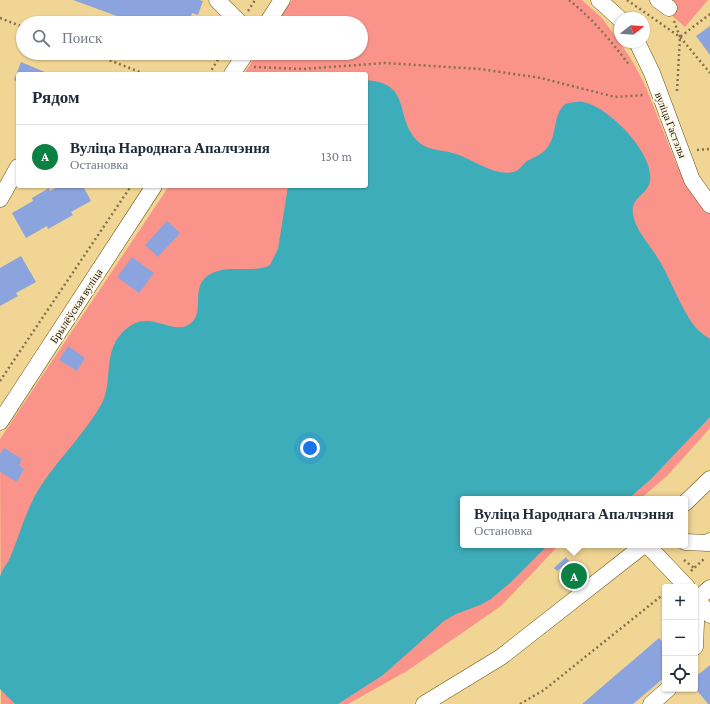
<!DOCTYPE html>
<html lang="ru">
<head>
<meta charset="utf-8">
<style>
  :root { --surface:#fff; --page:#f6f6f7; --text:#1f2937; --muted:#747a83; --line:#e0e1e3; --accent:#0b8043 }
  body { margin:0; font-family:"Crimson Pro",serif; background:var(--page); color:var(--text) }
  .controls { position:absolute; right:12px; bottom:12px; display:grid; overflow:hidden; border-radius:4px; box-shadow:0 1px 3px #0004 }
  .controls button { width:36px; height:36px; display:grid; place-items:center; padding:0; border:0; border-bottom:1px solid var(--line); background:var(--surface); color:var(--text); font:20px sans-serif }
  .compass { position:absolute; left:614px; top:12px; width:36px; height:36px; border-radius:50%; background:var(--surface); box-shadow:0 1px 3px #0004; rotate:73deg }
  .you { position:absolute; left:310px; top:448px; width:14px; height:14px; margin:-10px; border:3px solid #fff; border-radius:50%; background:#1a73e8; box-shadow:0 0 0 6px #1a73e833 }
  .badge { display:grid; place-items:center; width:26px; height:26px; border-radius:50%; background:var(--accent); color:#fff; font-size:13px; font-weight:700 }
  .pin { position:absolute; translate:-50% -50%; border:2px solid #fff; box-shadow:0 1px 4px #0006 }
  .popup { position:absolute; left:460px; top:496px; width:228px; height:52px; box-sizing:border-box; display:grid; place-content:center; border-radius:4px; background:var(--surface); filter:drop-shadow(0 1px 3px #0005); font-size:13px; white-space:nowrap; color:var(--muted) }
  .popup b { font-size:15px; color:var(--text) }
  .popup::after { content:''; position:absolute; left:50%; top:100%; margin-left:-8px; border:8px solid transparent; border-top-color:var(--surface) }
  .list { margin:0; padding:0; list-style:none }
  h2 { display:flex; justify-content:space-between; align-items:center; height:52px; margin:0; padding:0 16px; font-size:17px }
  h2 small { font-size:13px; font-weight:400; color:var(--muted) }
  .list li { display:grid; grid-template-columns:26px 1fr auto; gap:12px; align-items:center; box-sizing:border-box; height:64px; padding:0 16px; border-top:1px solid var(--line) }
  .list b { display:block; font-size:15px; white-space:nowrap }
  .list p { margin:0; font-size:13px; white-space:nowrap; color:var(--muted) }
  .list em { font-size:13px; font-style:normal; color:var(--muted) }
  .icon { flex:none; width:22px; height:22px; fill:none; stroke:currentColor; stroke-width:2; stroke-linecap:round; stroke-linejoin:round }
  .map { position:relative; flex:none; width:710px; height:704px; overflow:hidden }
  .search { position:absolute; background:var(--surface); box-shadow:0 1px 3px #0004; left:16px; top:16px; width:352px; height:44px; display:flex; align-items:center; gap:10px; box-sizing:border-box; padding:0 14px; border-radius:22px; color:var(--muted); font-size:15px }
  .panel { position:absolute; background:var(--surface); box-shadow:0 1px 3px #0004; left:16px; top:72px; width:352px; height:116px; border-radius:4px }
  .map>svg:first-child { display:block }
  .green { fill:#fa948a }
  .water { fill:#3eadba }
  .building { fill:#8ca4dd }
  .lines { fill:none; stroke-linecap:round; stroke-linejoin:round }
  .minor-casing { stroke:#69500a; stroke-width:17 }
  .path { stroke:#857248; stroke-width:2.5; stroke-dasharray:2 3; stroke-linecap:butt }
  .minor { stroke:#fff; stroke-width:16 }
  .labels { text-anchor:middle; dominant-baseline:central; stroke-width:3.5; stroke-linejoin:round; paint-order:stroke }
  .street-label { font-size:11px; fill:#231801; stroke:#fef9ec }
</style>
</head>
<body>
<div class="map">
<svg width="710" height="704" viewBox="0 0 710 704">
  <rect width="100%" height="100%" fill="#f1d595"/>
  <path class="green" d="M292,0H582L602,18L630,57L645,85L676,163L688,185L710,214V428L667,476L640,499H463V545H559L501,606L407,671L348,704H1L0,439L169,186H366V74H244L257,53H361V23H277Z
    M654,0H708L685,27Z"/>
  <path class="water" d="M366,80C411,84 395,112 414,137C417,142 424,146 429,148C439,151 449,151 459,155C475,161 495,176 513,172C519,171 522,165 527,161C532,158 538,156 543,152C559,139 551,117 565,104C570,103 577,101 583,102C608,106 655,154 650,181C647,196 630,197 633,214C635,227 644,238 651,248C670,273 678,306 696,328C700,332 705,336 710,339V417L650,480L628,499H463V545H548L510,583L491,599L480,605L456,614L444,621L383,675L338,704H15L0,689C0,664 0,639 0,613C0,601 0,589 0,577C1,571 7,564 10,558C20,534 27,506 42,484C61,456 86,432 102,403C113,382 103,354 121,334C146,306 166,333 186,326C207,317 191,293 204,279C220,261 254,275 270,265L278,249L288,186H366Z"/>
  <path class="building" d="M73,0H199L203,1L198,15L192,13L189,23H136Z
    M710,26V55L696,36Z
    M21,62L45,72V74H18V82L14,80Z
    M59,186H83L91,201L71,212L73,215L48,229L47,226L26,238L12,213L33,201L32,198L49,188L50,191Z
    M167,221L180,233L158,257L145,245Z
    M21,256L36,282L16,293L18,296L0,306V268Z
    M132,257L154,273L139,293L117,277Z
    M68,346L85,358L77,371L59,360Z
    M4,448L22,459L19,465L24,469L17,482L0,472V454Z
    M566,557L569,561L557,571L554,568Z
    M659,638L665,645V677L633,704H582Z
    M710,665V704H708L695,688V677Z"/>
  <g class="lines">
    <g class="minor-casing">
      <path id="minor" d="M217,0L240,23
        M599,0L620,19
        M658,0L669,8
        M267,23L282,0
        M637,42L652,73L692,180L710,205
        M232,74L246,53
        M0,199L18,167
        M0,422L154,186
        M685,503L710,479
        M685,542L708,543L710,541
        M647,545L687,587
        M710,588L697,599L710,615
        M695,597L697,599L695,647
        M424,704L501,657L644,545
        M651,704L668,689"/>
    </g>
    <path class="path" d="M569,0C593,19 612,42 630,66
      M627,0L680,37L710,73
      M248,11L255,0
      M0,18L23,27
      M674,21L680,37
      M91,53L145,74
      M254,67L303,69L385,63L480,69L541,78L615,97L644,95
      M209,74L222,53
      M677,91L680,37L710,14
      M697,150L710,149
      M0,381L131,186
      M684,560L694,568
      M691,571L705,558
      M520,704L544,690L665,593"/>
    <use href="#minor" class="minor"/>
  </g>
  <g class="labels">
    <g class="street-label">
      <text transform="translate(671 125) rotate(69)">вуліца Гастэлы</text>
      <text transform="translate(76 306) rotate(-57)">Брылёўская вуліца</text>
    </g>
  </g>
</svg>
<div class="controls">
<button>+</button>
<button>−</button>
<button><svg class="icon" aria-label="locate" viewBox="0 0 24 24"><circle cx="12" cy="12" r="6"/><path d="M12 2v4M12 18v4M2 12h4M18 12h4"/></svg></button>
</div>
<svg class="compass" viewBox="-18 -18 36 36"><path d="M0-13l5 13h-10z" fill="#e53935"/><path d="M0 13l5-13h-10z" fill="#747a83"/></svg>
<div class="you"></div>
<div class="pin badge" style="left:574px;top:576px">A</div>
<div class="popup"><b>Вуліца Народнага Апалчэння</b>Остановка</div>
<div class="search"><svg class="icon" aria-label="search" viewBox="0 0 24 24"><circle cx="10" cy="10" r="6"/><path d="M15 15l6 6"/></svg>Поиск</div>
<section class="panel">
<h2>Рядом<small></small></h2>
<ul class="list">
<li><span class="badge">A</span><div><b>Вуліца Народнага Апалчэння</b><p>Остановка</p></div><em>130 m</em></li>
</ul>
</section>
</div>
</body>
</html>
